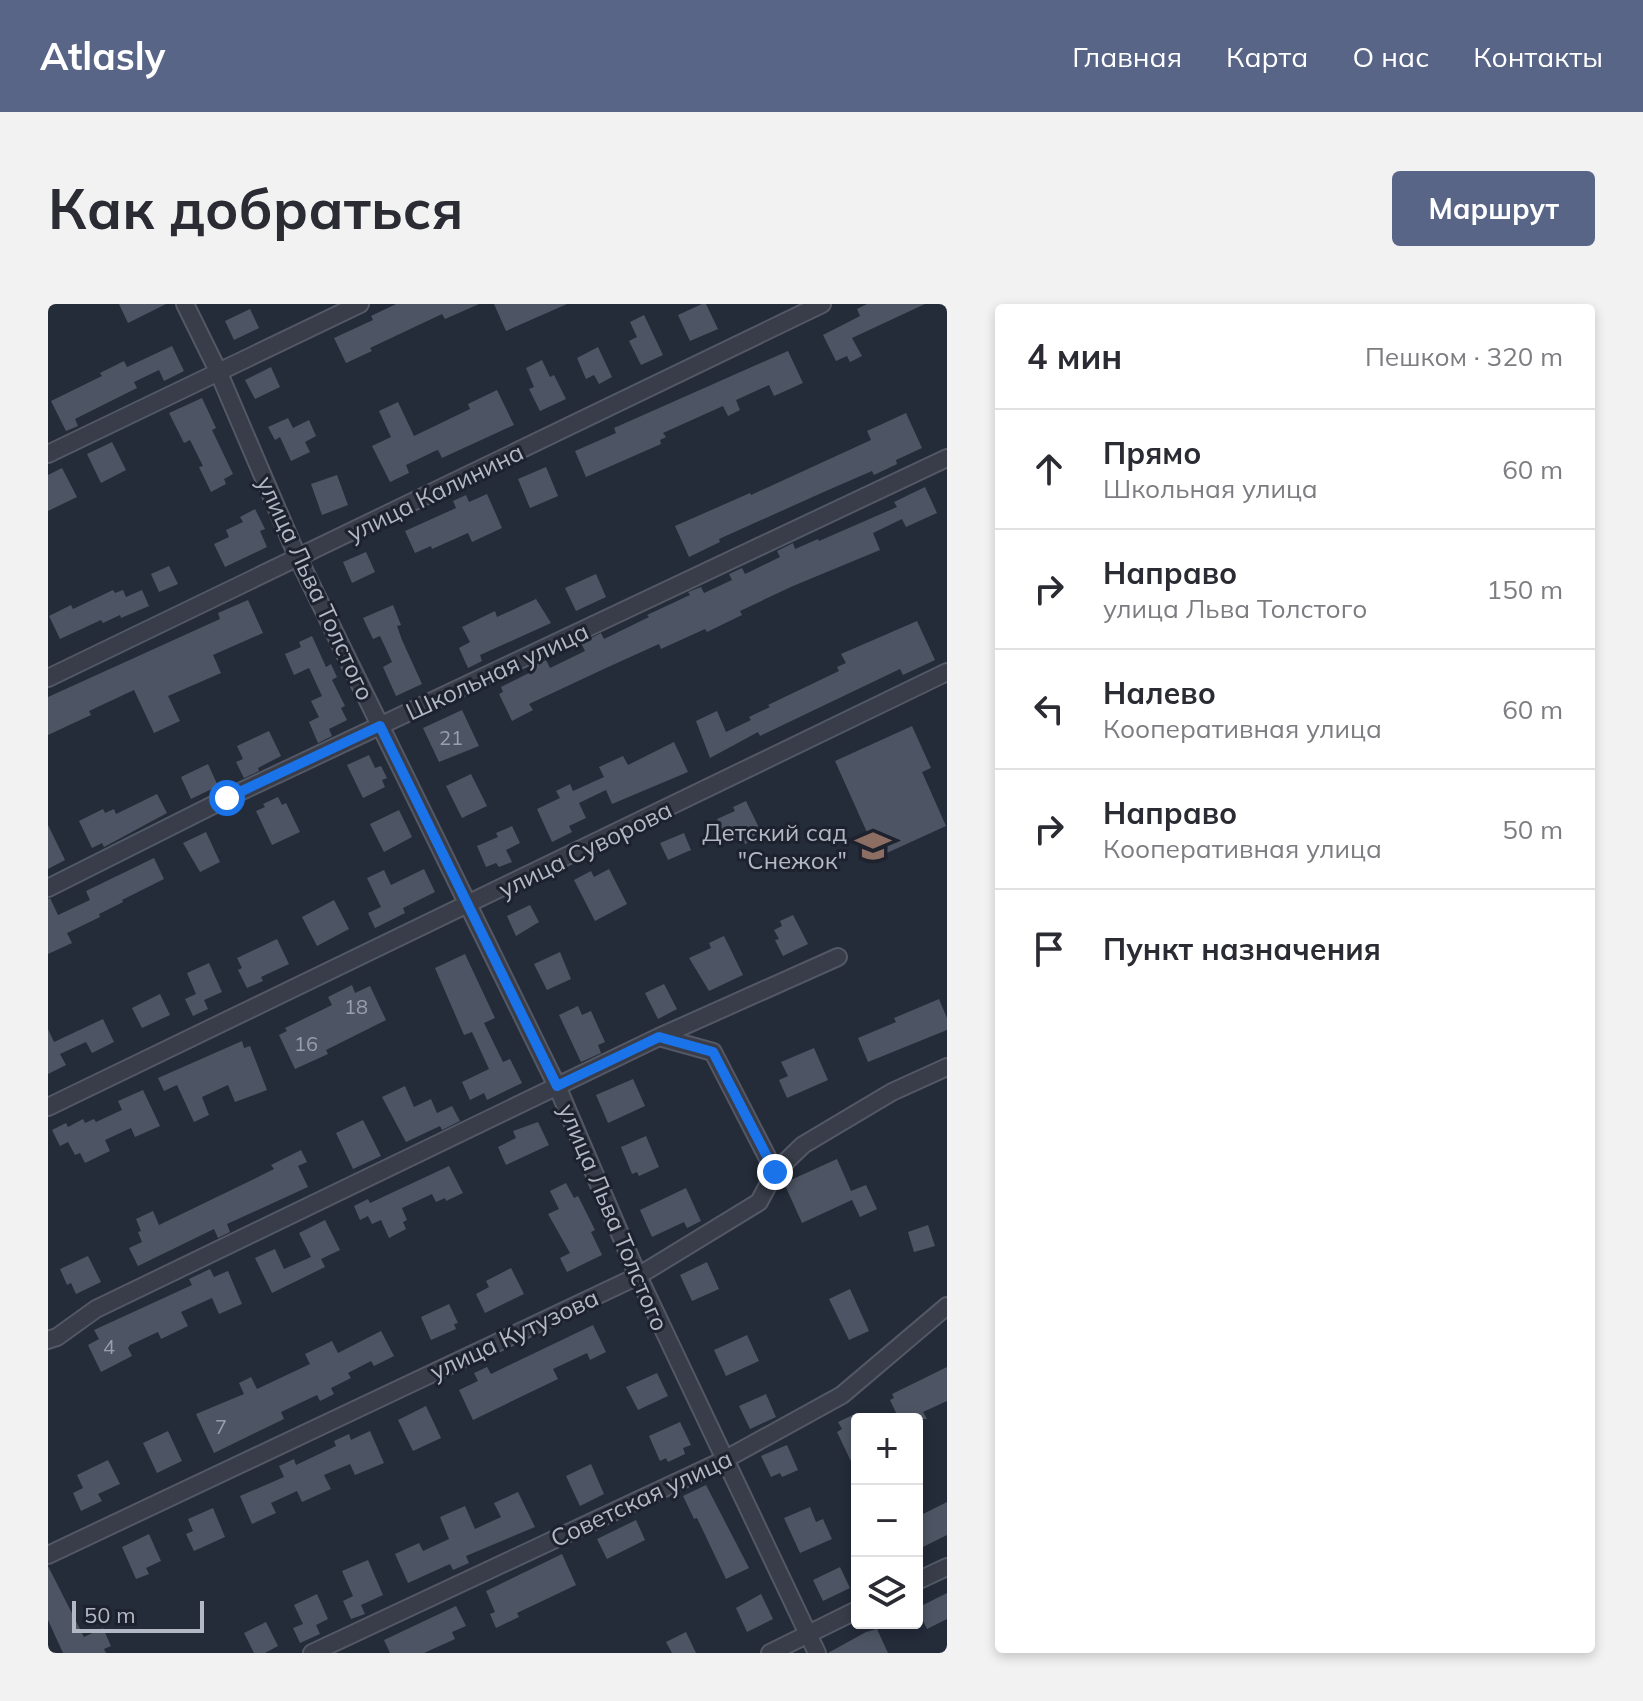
<!DOCTYPE html>
<html lang="ru">
<head>
<meta charset="utf-8">
<style>
  :root { --surface:#fff; --page:#f2f2f3; --text:#2b2b33; --muted:#7c7c81; --line:#e1e1e2; --accent:#586587 }
  body { margin:0; font-family:Mulish,sans-serif; background:var(--page); color:var(--text) }
  .controls { position:absolute; right:24px; bottom:24px; display:grid; overflow:hidden; border-radius:8px; box-shadow:0 4px 12px #0003 }
  .controls button { width:72px; height:72px; display:grid; place-items:center; padding:0; border:0; border-bottom:2px solid var(--line); background:var(--surface); color:var(--text); font:40px sans-serif }
  .scale { position:absolute; left:24px; bottom:20px; width:132px; box-sizing:border-box; padding-left:8px; border:4px solid #b3b8c5; border-top:0; font-size:22px; line-height:28px; white-space:nowrap; color:#b3b8c5; -webkit-text-stroke:6px #1d222e; paint-order:stroke }
  .stop { position:absolute; width:24px; height:24px; margin:-18px; border:6px solid #1a73e8; border-radius:50%; background:#fff }
  .stop.end { background:#1a73e8; border-color:#fff; box-shadow:0 2px 8px #0008 }
  .list { margin:0; padding:0; list-style:none }
  h2 { display:flex; justify-content:space-between; align-items:center; height:104px; margin:0; padding:0 32px; font-size:34px }
  h2 small { font-size:26px; font-weight:400; color:var(--muted) }
  .list li { display:grid; grid-template-columns:52px 1fr auto; gap:24px; align-items:center; box-sizing:border-box; height:120px; padding:0 32px; border-top:2px solid var(--line) }
  .list b { display:block; font-size:30px; white-space:nowrap }
  .list p { margin:0; font-size:26px; white-space:nowrap; color:var(--muted) }
  .list em { font-size:26px; font-style:normal; color:var(--muted) }
  .icon { flex:none; width:44px; height:44px; fill:none; stroke:currentColor; stroke-width:2; stroke-linecap:round; stroke-linejoin:round }
  .map { position:relative; flex:none; width:899px; height:1349px; overflow:hidden; border-radius:8px }
  header { display:flex; align-items:center; gap:48px; box-sizing:border-box; height:112px; padding:0 40px; background:var(--accent); color:#fff }
  header strong { font-size:38px }
  nav { display:flex; gap:44px; margin-inline-start:auto; font-size:28px }
  .intro { display:flex; align-items:center; justify-content:space-between; box-sizing:border-box; height:192px; padding:0 48px }
  h1 { margin:0; font-size:56px }
  .button { padding:20px 36px; border-radius:8px; background:var(--accent); color:#fff; font-size:28px; font-weight:700 }
  main { display:flex; gap:48px; padding:0 48px }
  aside { flex:1; background:var(--surface); border-radius:8px; box-shadow:0 4px 12px #0003 }
  .map>svg:first-child { display:block }
  .building { fill:#4d5564 }
  .lines { fill:none; stroke-linecap:round; stroke-linejoin:round }
  .street-casing { stroke:#535864; stroke-width:20 }
  .street { stroke:#383d49; stroke-width:16 }
  .route { stroke:#1a73e8; stroke-width:10 }
  .labels { text-anchor:middle; dominant-baseline:central; stroke-width:6; stroke-linejoin:round; paint-order:stroke }
  .number-label { font-size:20px; fill:#9a9fad }
  .street-label { font-size:24px; fill:#b3b8c5; stroke:#1d222e }
  .poi-label { font-size:24px; fill:#b3b8c5; stroke:#1d222e; text-anchor:end }
</style>
</head>
<body>
<header>
<strong>Atlasly</strong>
<nav><a>Главная</a><a>Карта</a><a>О нас</a><a>Контакты</a></nav>
</header>
<div class="intro"><h1>Как добраться</h1><a class="button">Маршрут</a></div>
<main>
<div class="map">
<svg width="899" height="1349" viewBox="0 0 899 1349">
  <rect width="100%" height="100%" fill="#242b39"/>
  <path class="building" d="M71,0H118L80,19Z
    M348,0H431L397,15L394,10L322,44L324,47L298,59L286,34L325,16L323,12Z
    M446,0H519L458,27Z
    M654,0H658L670,25L642,37L630,11Z
    M819,0H877L804,34L814,52L802,58L799,52L788,57L775,31L812,12L809,5Z
    M202,5L211,24L186,36L177,17Z
    M596,11L615,51L593,61L581,37L589,33L582,18Z
    M124,42L136,67L116,77L111,66L86,78L89,84L27,115L30,122L18,127L3,97L54,72L52,69L76,57L79,63Z
    M550,43L564,73L551,80L546,71L538,75L529,54Z
    M740,47L755,79L726,92L721,81L688,96L692,106L680,112L675,102L615,129L618,133L612,136L613,140L538,173L527,147L568,129L566,124Z
    M494,56L502,73L506,71L518,95L492,107L481,85L486,83L478,64Z
    M223,63L232,83L207,95L197,76Z
    M449,86L466,121L394,154L390,146L387,147L358,161L361,169L342,178L324,142L343,133L331,107L350,98L366,132L422,105L420,100Z
    M154,94L168,124L164,126L185,170L176,175L178,180L163,188L151,163L155,162L142,136L136,139L121,109Z
    M858,109L874,144L848,156L849,160L826,171L824,167L778,187L671,235L672,238L641,253L627,222L702,189L703,191L823,136L819,127Z
    M240,114L245,124L261,116L268,132L257,138L262,148L243,157L232,133L227,136L220,123Z
    M64,138L78,166L53,179L39,150Z
    M498,163L510,192L482,204L470,175Z
    M14,164L29,193L0,207V171Z
    M289,171L300,201L274,211L263,180Z
    M877,183L889,209L858,223L854,215L825,229L832,246L745,282L692,307L694,311L659,328L657,325L613,345L611,340L558,364L481,400L485,406L464,417L451,390L455,388L453,383L487,366L484,362L498,356L502,364L537,347L533,339L553,329L556,335L601,313L599,311L642,291L640,288L653,283L656,289L684,276L681,270L694,264L697,270L732,253L729,247L745,239L747,245L770,235L771,237L849,203L846,198Z
    M439,190L454,224L424,238L420,229L384,245L383,242L367,249L357,227L408,204L405,197L418,191L421,198Z
    M207,205L217,225L212,227L219,243L177,263L166,240L181,233L178,226L195,218L192,213Z
    M318,248L327,268L304,279L295,258Z
    M121,262L130,280L111,288L103,270Z
    M548,270L558,293L528,307L517,284Z
    M65,286L67,289L75,286L78,293L94,286L101,302L73,314L72,311L55,319L53,316L12,335L1,312L23,301L25,305Z
    M488,295L503,319L432,351L434,357L420,364L411,344L422,338L414,323L447,307L449,313Z
    M200,296L215,329L165,351L173,369L120,392L132,417L106,429L86,386L41,407L43,411L0,431V393L172,315L170,309Z
    M345,301L353,321L349,322L354,336L374,380L348,392L335,363L344,358L332,332L325,335L315,314Z
    M869,317L887,356L855,371L852,365L712,432L710,428L662,454L648,417L669,407L678,428L703,416L701,413L722,403L720,401L791,367L789,363L798,359L793,350Z
    M264,332L278,363L283,360L289,373L284,376L297,402L293,404L299,416L281,425L284,432L270,439L261,418L271,413L263,397L274,392L261,364L246,371L237,350L253,343L251,338Z
    M414,406L431,442L391,458L375,424Z
    M864,422L883,464L874,468L898,522L830,553L787,457Z
    M221,427L233,452L210,464L211,467L196,474L188,458L195,455L189,442Z
    M626,438L640,468L564,500L558,486L531,499L538,514L521,522L524,528L504,538L489,505L512,494L508,487L522,480L525,487L556,473L551,463L575,452L580,461Z
    M321,451L327,464L333,462L339,474L334,476L337,483L315,494L299,461Z
    M160,460L170,482L143,495L133,473Z
    M423,470L439,502L414,514L398,482Z
    M109,490L119,509L56,543L54,539L44,544L31,517L55,505L57,509L66,505L68,510Z
    M230,493L234,501L238,499L252,528L224,541L208,507L217,503L215,500Z
    M698,497L715,532L697,540L694,533L681,539L669,515L687,507L685,503Z
    M351,506L364,533L336,548L322,520Z
    M0,521L17,556L0,565Z
    M464,522L472,539L458,546L464,558L451,563L448,559L438,563L429,542L450,533L448,529Z
    M158,528L172,558L152,568L135,539Z
    M636,529L643,546L620,556L612,539Z
    M106,554L116,575L74,596L75,598L51,610L52,613L19,629L24,639L0,650V595L2,594L10,611L42,596L38,587Z
    M376,565L387,588L355,604L357,609L327,624L320,609L333,603L319,574L336,566L343,581Z
    M561,565L579,600L547,617L526,576L543,567L546,573Z
    M286,596L301,625L269,642L254,613Z
    M482,601L491,618L468,632L459,612Z
    M745,611L760,640L735,652L727,636L731,635L726,626L734,622L732,617Z
    M676,632L695,671L661,687L641,654L663,644L661,639Z
    M229,635L241,660L213,673L215,677L199,684L190,666L194,664L189,654Z
    M512,648L523,675L499,686L486,660Z
    M417,650L447,714L436,719L455,758L462,755L474,779L439,796L436,789L422,796L414,778L441,765L424,728L416,731L387,664Z
    M161,659L174,688L156,696L160,705L145,712L137,695L148,690L139,669Z
    M616,680L629,705L610,715L597,689Z
    M304,681L307,689L322,682L338,716L278,746L280,750L247,765L231,731L239,727L237,724L284,701L280,693Z
    M112,690L122,711L94,724L84,704Z
    M891,695L899,714V726L820,758L810,734L848,718L846,714Z
    M530,702L534,711L543,707L557,738L550,741L553,749L533,758L511,711Z
    M55,715L66,738L44,749L38,738L12,750L18,761L0,770V725L6,738Z
    M194,737L196,744L202,742L219,786L187,798L180,781L154,793L161,811L146,818L129,781L116,787L110,774Z
    M766,744L780,776L739,794L731,776L740,772L733,758Z
    M585,775L597,802L560,819L548,791Z
    M357,782L366,803L383,795L389,809L404,802L412,817L394,826L392,822L358,838L334,793Z
    M95,786L112,822L87,833L83,824L57,836L62,847L37,859L32,849L27,851L20,838L12,842L4,826L18,819L20,823L35,815L37,819L46,815L48,818L74,806L70,797Z
    M315,816L333,852L305,865L288,829Z
    M490,818L501,841L458,861L450,843L468,834L465,827Z
    M598,832L611,863L591,872L589,868L584,870L573,843Z
    M253,846L259,858L250,862L260,883L179,920L182,928L170,934L166,925L90,962L81,944L94,938L90,928L93,927L88,915L105,907L111,921L214,871L226,865L223,861Z
    M789,855L803,887L818,881L829,905L812,913L804,896L754,919L736,879Z
    M401,862L415,889L398,897L397,894L388,898L384,890L354,904L359,916L355,918L358,925L341,934L333,916L324,920L320,912L312,916L306,902L320,895L322,899Z
    M518,879L526,894L530,892L547,926L543,928L554,951L519,968L512,954L522,949L500,910L511,905L502,887Z
    M638,884L653,917L639,924L636,918L604,933L592,906Z
    M277,916L292,946L273,955L277,963L224,989L207,954L227,945L236,965L263,953L251,929Z
    M880,921L887,942L866,948L860,928Z
    M40,952L53,978L28,990L23,979L19,981L12,965Z
    M659,958L671,985L644,997L632,971Z
    M463,964L476,990L437,1009L428,990L441,983L438,977Z
    M162,965L166,973L180,967L194,1000L171,1010L164,994L133,1008L140,1022L113,1035L110,1028L82,1041L80,1044L84,1052L53,1068L40,1041L51,1035L46,1026L144,981L141,975Z
    M802,985L821,1027L801,1036L781,995Z
    M401,1000L410,1019L406,1020L408,1025L383,1036L373,1013Z
    M545,1021L558,1048L542,1056L539,1049L505,1065L510,1075L425,1116L411,1086L430,1077L426,1069L439,1063L443,1070Z
    M333,1027L346,1052L326,1062L323,1057L300,1069L303,1074L283,1084L286,1090L272,1097L269,1091L233,1108L236,1115L166,1149L148,1110L196,1090L191,1079L203,1073L209,1085L262,1060L257,1050L284,1037L290,1049Z
    M699,1031L711,1057L678,1072L666,1046Z
    M899,1063V1097L875,1108L879,1115H851L842,1096L846,1094L844,1090Z
    M609,1069L620,1092L590,1106L578,1083Z
    M718,1090L728,1113L702,1125L691,1102Z
    M378,1102L393,1134L365,1147L350,1116Z
    M809,1109V1170L789,1128L794,1125L790,1118Z
    M632,1118L643,1141L635,1144L637,1150L620,1158L618,1154L612,1157L601,1132Z
    M120,1127L134,1157L109,1169L95,1139Z
    M322,1127L336,1159L307,1171L302,1160L276,1171L283,1185L254,1198L249,1187L223,1199L228,1209L204,1220L192,1192L236,1173L231,1162L246,1155L248,1161L288,1142L286,1137L301,1130L303,1136Z
    M739,1141L750,1166L734,1173L732,1169L723,1173L713,1152Z
    M60,1156L72,1180L50,1190L54,1197L33,1207L25,1189L35,1184L29,1171Z
    M543,1160L556,1190L532,1202L518,1172Z
    M658,1181L701,1264L678,1275L649,1214L646,1215L635,1192Z
    M470,1188L487,1223L418,1252L421,1259L405,1266L402,1260L360,1279L347,1250L371,1239L375,1247L401,1235L392,1213L417,1202L427,1225L453,1213L446,1199Z
    M899,1198V1231L869,1246V1213Z
    M762,1203L768,1218L775,1215L784,1235L752,1249L736,1214Z
    M165,1204L177,1233L146,1247L138,1230L145,1227L140,1215Z
    M588,1216L597,1236L559,1255L549,1235Z
    M101,1230L113,1257L98,1264L101,1270L88,1275L74,1243Z
    M514,1250L528,1281L469,1309L471,1313L448,1324L442,1310L447,1308L438,1287Z
    M320,1256L335,1291L313,1301L317,1310L303,1315L295,1297L305,1292L294,1267Z
    M0,1262L36,1333L55,1324L63,1342L56,1345L58,1349H15L0,1316Z
    M792,1263L802,1284L775,1297L765,1276Z
    M899,1289V1315L879,1325L869,1304Z
    M269,1290L280,1315L268,1321L272,1330L252,1339L245,1324L255,1320L246,1301Z
    M713,1290L725,1315L699,1328L688,1304Z
    M408,1302L418,1322L404,1328L407,1335L376,1349H342L336,1336Z
    M218,1318L230,1342L217,1349H206L196,1329Z
    M829,1325L840,1349H780L818,1328Z
    M638,1328L648,1349H624L618,1338Z"/>
  <g class="lines">
    <g class="street-casing">
      <path id="street" d="M137,0L170,67L250,254L509,782L590,972L769,1349
        M0,150L312,0
        M0,374L774,0
        M0,584L179,494L899,154
        M611,733L790,653
        M0,803L899,368
        M0,1036L9,1033L48,1005L611,733L665,748L727,868
        M0,1251L590,972L711,898L727,868L755,841L844,788L899,763
        M869,1277L899,1263
        M264,1349L676,1156L794,1091L899,1002
        M722,1349L809,1306"/>
    </g>
    <use href="#street" class="street"/>
  </g>
  <g class="lines">
    <path class="route" d="M179,494L332,422L509,782L611,733L665,748L727,868"/>
  </g>
  <defs>
    <g id="school-bare" transform="scale(2.76)"><path d="M0-5L7-2L0 1L-7-2ZM-4 1L0 2.5L4 1V4Q0 6-4 4Z" fill="#8d6e63" stroke="#1d222e" stroke-width="2.5" paint-order="stroke"/></g>
  </defs>
  <g fill-rule="evenodd">
    <use href="#school-bare" x="825" y="542"/>
  </g>
  <g class="labels">
    <g class="number-label">
      <text x="403" y="433">21</text>
      <text x="308" y="702">18</text>
      <text x="258" y="739">16</text>
      <text x="61" y="1042">4</text>
      <text x="173" y="1122">7</text>
    </g>
    <g class="street-label">
      <text transform="translate(387 188) rotate(-26)">улица Калинина</text>
      <text transform="translate(268 284) rotate(65)">улица Льва Толстого</text>
      <text transform="translate(449 367) rotate(-25)">Школьная улица</text>
      <text transform="translate(537 545) rotate(-26)">улица Суворова</text>
      <text transform="translate(566 913) rotate(67)">улица Льва Толстого</text>
      <text transform="translate(466 1030) rotate(-25)">улица Кутузова</text>
      <text transform="translate(593 1194) rotate(-25)">Советская улица</text>
    </g>
    <g class="poi-label">
      <text x="799" y="528">Детский сад<tspan x="799" dy="28">"Снежок"</tspan></text>
    </g>
  </g>
</svg>
<div class="controls">
<button>+</button>
<button>−</button>
<button><svg class="icon" aria-label="layers" viewBox="0 0 24 24"><path d="M12 4l9 5-9 5-9-5zM3 14l9 5 9-5"/></svg></button>
</div>
<div class="scale">50 m</div>
<div class="stop" style="left:179px;top:494px"></div>
<div class="stop end" style="left:727px;top:868px"></div>
</div>
<aside>
<h2>4 мин<small>Пешком · 320 m</small></h2>
<ul class="list">
<li><svg class="icon" aria-label="ahead" viewBox="0 0 24 24"><path d="M12 20V5M6 11l6-6 6 6"/></svg><div><b>Прямо</b><p>Школьная улица</p></div><em>60 m</em></li>
<li><svg class="icon" aria-label="right" viewBox="0 0 24 24"><path d="M7 20v-9h11M14 6l5 5-5 5"/></svg><div><b>Направо</b><p>улица Льва Толстого</p></div><em>150 m</em></li>
<li><svg class="icon" aria-label="left" viewBox="0 0 24 24"><path d="M17 20v-9H6M10 6l-5 5 5 5"/></svg><div><b>Налево</b><p>Кооперативная улица</p></div><em>60 m</em></li>
<li><svg class="icon" aria-label="right" viewBox="0 0 24 24"><path d="M7 20v-9h11M14 6l5 5-5 5"/></svg><div><b>Направо</b><p>Кооперативная улица</p></div><em>50 m</em></li>
<li><svg class="icon" aria-label="arrive" viewBox="0 0 24 24"><path d="M6 21V4h12l-3 4 3 4H6"/></svg><div><b>Пункт назначения</b></div></li>
</ul>
</aside>
</main>
</body>
</html>
